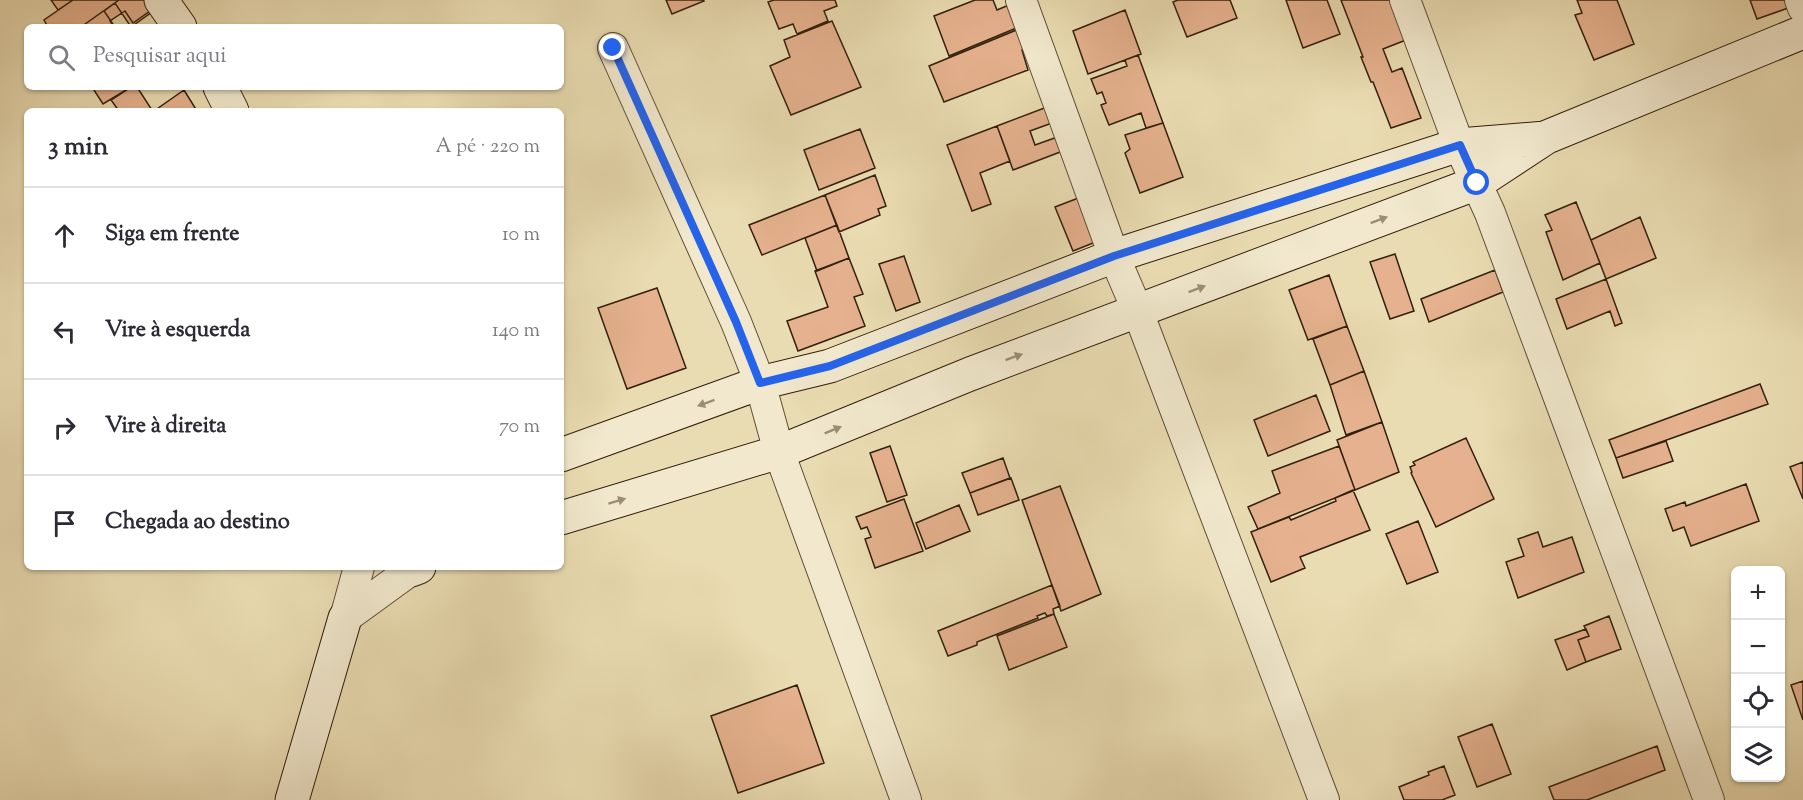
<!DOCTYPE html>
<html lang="pt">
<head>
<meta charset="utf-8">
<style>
  :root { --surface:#fff; --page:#f7f7f7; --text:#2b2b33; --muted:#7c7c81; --line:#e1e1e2 }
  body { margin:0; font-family:"Sorts Mill Goudy",serif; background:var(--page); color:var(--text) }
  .controls { position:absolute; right:18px; bottom:18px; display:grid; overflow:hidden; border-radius:9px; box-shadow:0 2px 4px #0004 }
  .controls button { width:54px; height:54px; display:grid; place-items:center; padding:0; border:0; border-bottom:2px solid var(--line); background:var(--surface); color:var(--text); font:30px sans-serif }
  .stop { position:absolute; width:18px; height:18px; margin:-14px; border:4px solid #2563eb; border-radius:50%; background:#fff }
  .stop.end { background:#2563eb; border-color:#fff; box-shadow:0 2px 6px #0008 }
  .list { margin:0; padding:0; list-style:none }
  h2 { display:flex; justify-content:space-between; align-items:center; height:78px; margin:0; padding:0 24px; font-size:26px }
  h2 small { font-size:20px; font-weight:400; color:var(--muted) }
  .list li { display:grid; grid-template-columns:39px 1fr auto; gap:18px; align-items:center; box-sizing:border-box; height:96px; padding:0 24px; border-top:2px solid var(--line) }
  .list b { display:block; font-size:22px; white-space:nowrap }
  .list em { font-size:20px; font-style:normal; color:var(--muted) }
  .icon { flex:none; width:33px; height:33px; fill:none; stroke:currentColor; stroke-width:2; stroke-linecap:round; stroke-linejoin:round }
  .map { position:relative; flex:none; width:1803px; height:800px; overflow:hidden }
  .search { position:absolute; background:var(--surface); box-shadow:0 2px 4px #0004; left:24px; top:24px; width:540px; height:66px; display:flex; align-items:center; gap:15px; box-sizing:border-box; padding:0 21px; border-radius:9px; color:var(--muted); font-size:22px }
  .panel { position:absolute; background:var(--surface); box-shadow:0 2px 4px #0004; left:24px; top:108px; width:540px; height:462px; border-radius:9px }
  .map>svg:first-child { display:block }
  .building { fill:#e5b18e; stroke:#321f0b; stroke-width:1.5 }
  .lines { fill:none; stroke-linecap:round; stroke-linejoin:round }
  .street-casing { stroke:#604e35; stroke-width:32 }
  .secondary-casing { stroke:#321f0b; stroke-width:35 }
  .street { stroke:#f1e8cd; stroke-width:30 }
  .secondary { stroke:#f1e8cd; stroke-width:33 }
  .oneway { fill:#9b8e76 }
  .route { stroke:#2563eb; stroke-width:8 }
</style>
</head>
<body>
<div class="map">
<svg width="1803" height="800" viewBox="0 0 1803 800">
  <rect width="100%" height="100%" fill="#eadcb2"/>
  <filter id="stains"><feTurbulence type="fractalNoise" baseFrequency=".00333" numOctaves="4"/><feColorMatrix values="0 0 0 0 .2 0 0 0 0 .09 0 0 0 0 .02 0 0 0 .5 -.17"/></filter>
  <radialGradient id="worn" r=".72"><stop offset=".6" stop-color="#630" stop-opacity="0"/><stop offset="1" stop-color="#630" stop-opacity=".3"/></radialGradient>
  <path class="building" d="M51,0H73L58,10Z
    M73,0H155L159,7L131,27L115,3L104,11L115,27H48L44,20Z
    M119,0H153L157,6L133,23L125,11L110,21L114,27H81Z
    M666,0H703L704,1L672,14Z
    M774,0H835L837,6L824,11L828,21L797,34L793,24L779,29L768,2Z
    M975,0H993L997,10L1009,5L1019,27L949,56L934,16Z
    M1178,0H1230L1237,18L1187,37L1173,2Z
    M1286,0H1327L1340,34L1303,48Z
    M1341,0H1397L1411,38L1383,49L1392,72L1402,68L1421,118L1391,128L1373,82H1371L1361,57H1363Z
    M1577,0H1617L1634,44L1594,60L1575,15L1582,13Z
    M1750,0H1789L1791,7L1757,19Z
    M1125,10L1141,54L1088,74L1073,31Z
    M832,21L861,87L791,115L770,66L790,57L784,40Z
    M1019,29L1028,48L1022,50L1028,70L944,102L929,66Z
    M1138,55L1163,123L1146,128L1141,113L1109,125L1101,105L1106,103L1102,92L1097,94L1091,79L1127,66L1125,60Z
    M92,87H131L103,104Z
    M131,87H137L152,110L119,111L111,100Z
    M184,90L197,111H154Z
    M1047,107L1052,123L1030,131L1035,145L1063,135L1068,149L1013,170L997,126Z
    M1163,123L1183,177L1140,193L1125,153L1130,149L1125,135Z
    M997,126L1010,161L980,173L991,204L972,211L947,145Z
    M860,129L875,168L819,190L804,150Z
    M875,175L886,206L878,209L880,215L839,232L825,195Z
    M825,195L837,225L762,255L749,225Z
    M1081,197L1098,241L1073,251L1055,207Z
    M1576,202L1600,263L1563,280L1546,232L1552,230L1545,215Z
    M1640,217L1656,258L1606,279L1591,240Z
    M837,225L849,258L817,271L805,238Z
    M1395,254L1414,311L1390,319L1370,262Z
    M904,256L920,302L896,311L879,264Z
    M849,258L863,294L854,297L865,326L798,351L787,321L828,307L815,271Z
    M1495,270L1503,292L1429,322L1421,299Z
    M1329,275L1347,326L1308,340L1289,290Z
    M1606,279L1622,323L1615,326L1610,311L1567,329L1556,299Z
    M657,288L686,368L627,389L598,308Z
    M1347,326L1364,371L1330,385L1313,339Z
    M1364,371L1382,422L1346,435L1330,385Z
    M1760,384L1768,404L1616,458L1609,440Z
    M1316,395L1330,431L1268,456L1254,420Z
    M1382,422L1399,472L1355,490L1337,440Z
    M1466,438L1494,499L1436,527L1411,473L1412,472L1410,467L1415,465L1413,462Z
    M1666,441L1673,461L1623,478L1616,458Z
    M890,446L907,495L887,502L870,453Z
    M1339,446L1355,490L1258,529L1248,507L1280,493L1272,471Z
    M1003,458L1010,478L970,493L962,473Z
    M1803,462V499L1790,467Z
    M1011,478L1019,500L978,515L970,493Z
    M1746,484L1759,521L1691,546L1684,527L1673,531L1665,509L1685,502L1686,506Z
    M1060,486L1101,594L1061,611L1022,500Z
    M1353,490L1370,530L1300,557L1305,568L1271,582L1251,532L1289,517L1291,520L1336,501L1335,498Z
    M904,499L923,551L875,568L865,539L871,537L867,527L861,529L856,517Z
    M959,505L970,531L926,549L916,523Z
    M1418,521L1438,572L1407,584L1386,534Z
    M1538,532L1543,547L1572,537L1584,572L1518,598L1506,562L1524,556L1518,539Z
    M1052,585L1060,606L1053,609L1054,614L1047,616L1045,613L1037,616L1038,618L977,642V645L948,656L938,631Z
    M1054,614L1067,647L1009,670L997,636Z
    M1609,616L1621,649L1586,662L1578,640L1589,636L1584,626Z
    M1586,629L1589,636L1578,640L1586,662L1567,670L1555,640Z
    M1803,681V720L1791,685Z
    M797,685L824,763L738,793L711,716Z
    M1492,724L1511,774L1477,787L1458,737Z
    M1657,746L1665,770L1587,800H1554L1549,787Z
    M1444,766L1455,795L1442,800H1404L1399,787L1429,775L1428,772Z"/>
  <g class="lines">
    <g class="street-casing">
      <path id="street" d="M1021,0L1114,256L1138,312L1324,800
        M1405,0L1459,145L1490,213L1709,800
        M1800,0L1803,8
        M613,48L736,322L760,383L779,452L906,800
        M345,618L411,570
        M345,618L359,567"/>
    </g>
    <g class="secondary-casing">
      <path id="secondary" d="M161,0L180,27
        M220,87L232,111
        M561,455L760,383L830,366L1114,256L1459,145L1545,138
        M561,518L779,452L970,374L1477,183L1547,137L1803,32
        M409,567L411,570L419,567
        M292,800L345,618"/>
    </g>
    <use href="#street" class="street"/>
    <use href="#secondary" class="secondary"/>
  </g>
  <defs><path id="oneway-solid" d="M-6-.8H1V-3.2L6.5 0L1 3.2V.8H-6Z" transform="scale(1.5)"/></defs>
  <g class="oneway">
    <use href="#oneway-solid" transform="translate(1379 220) rotate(-21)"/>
    <use href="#oneway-solid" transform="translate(1197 289) rotate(-21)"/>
    <use href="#oneway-solid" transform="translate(1014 357) rotate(-20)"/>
    <use href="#oneway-solid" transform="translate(706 403) rotate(160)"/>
    <use href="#oneway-solid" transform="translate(833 430) rotate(-22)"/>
    <use href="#oneway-solid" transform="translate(617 501) rotate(-17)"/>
  </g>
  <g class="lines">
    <path class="route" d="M613,48L736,322L760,383L830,366L1114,256L1460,145L1477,183"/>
  </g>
  <rect width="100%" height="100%" filter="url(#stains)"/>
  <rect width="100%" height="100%" fill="url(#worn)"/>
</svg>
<div class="controls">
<button>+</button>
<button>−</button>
<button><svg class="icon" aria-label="locate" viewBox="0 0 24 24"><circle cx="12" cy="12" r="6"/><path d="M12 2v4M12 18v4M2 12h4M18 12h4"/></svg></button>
<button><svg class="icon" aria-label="layers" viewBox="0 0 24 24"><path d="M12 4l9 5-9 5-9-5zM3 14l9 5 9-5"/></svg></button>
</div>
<div class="stop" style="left:1477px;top:183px"></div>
<div class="stop end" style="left:613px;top:48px"></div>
<div class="search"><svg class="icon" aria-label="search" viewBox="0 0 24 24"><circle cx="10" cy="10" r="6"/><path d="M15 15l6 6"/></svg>Pesquisar aqui</div>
<section class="panel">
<h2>3 min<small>A pé · 220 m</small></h2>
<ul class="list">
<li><svg class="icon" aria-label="ahead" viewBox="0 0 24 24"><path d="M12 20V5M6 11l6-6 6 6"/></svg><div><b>Siga em frente</b></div><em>10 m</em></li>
<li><svg class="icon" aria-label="left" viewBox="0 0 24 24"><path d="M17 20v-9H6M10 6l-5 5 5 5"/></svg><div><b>Vire à esquerda</b></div><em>140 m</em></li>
<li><svg class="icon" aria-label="right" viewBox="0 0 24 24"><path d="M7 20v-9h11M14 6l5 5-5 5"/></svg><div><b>Vire à direita</b></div><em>70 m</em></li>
<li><svg class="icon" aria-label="arrive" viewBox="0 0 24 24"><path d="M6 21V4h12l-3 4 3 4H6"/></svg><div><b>Chegada ao destino</b></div></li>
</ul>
</section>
</div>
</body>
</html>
